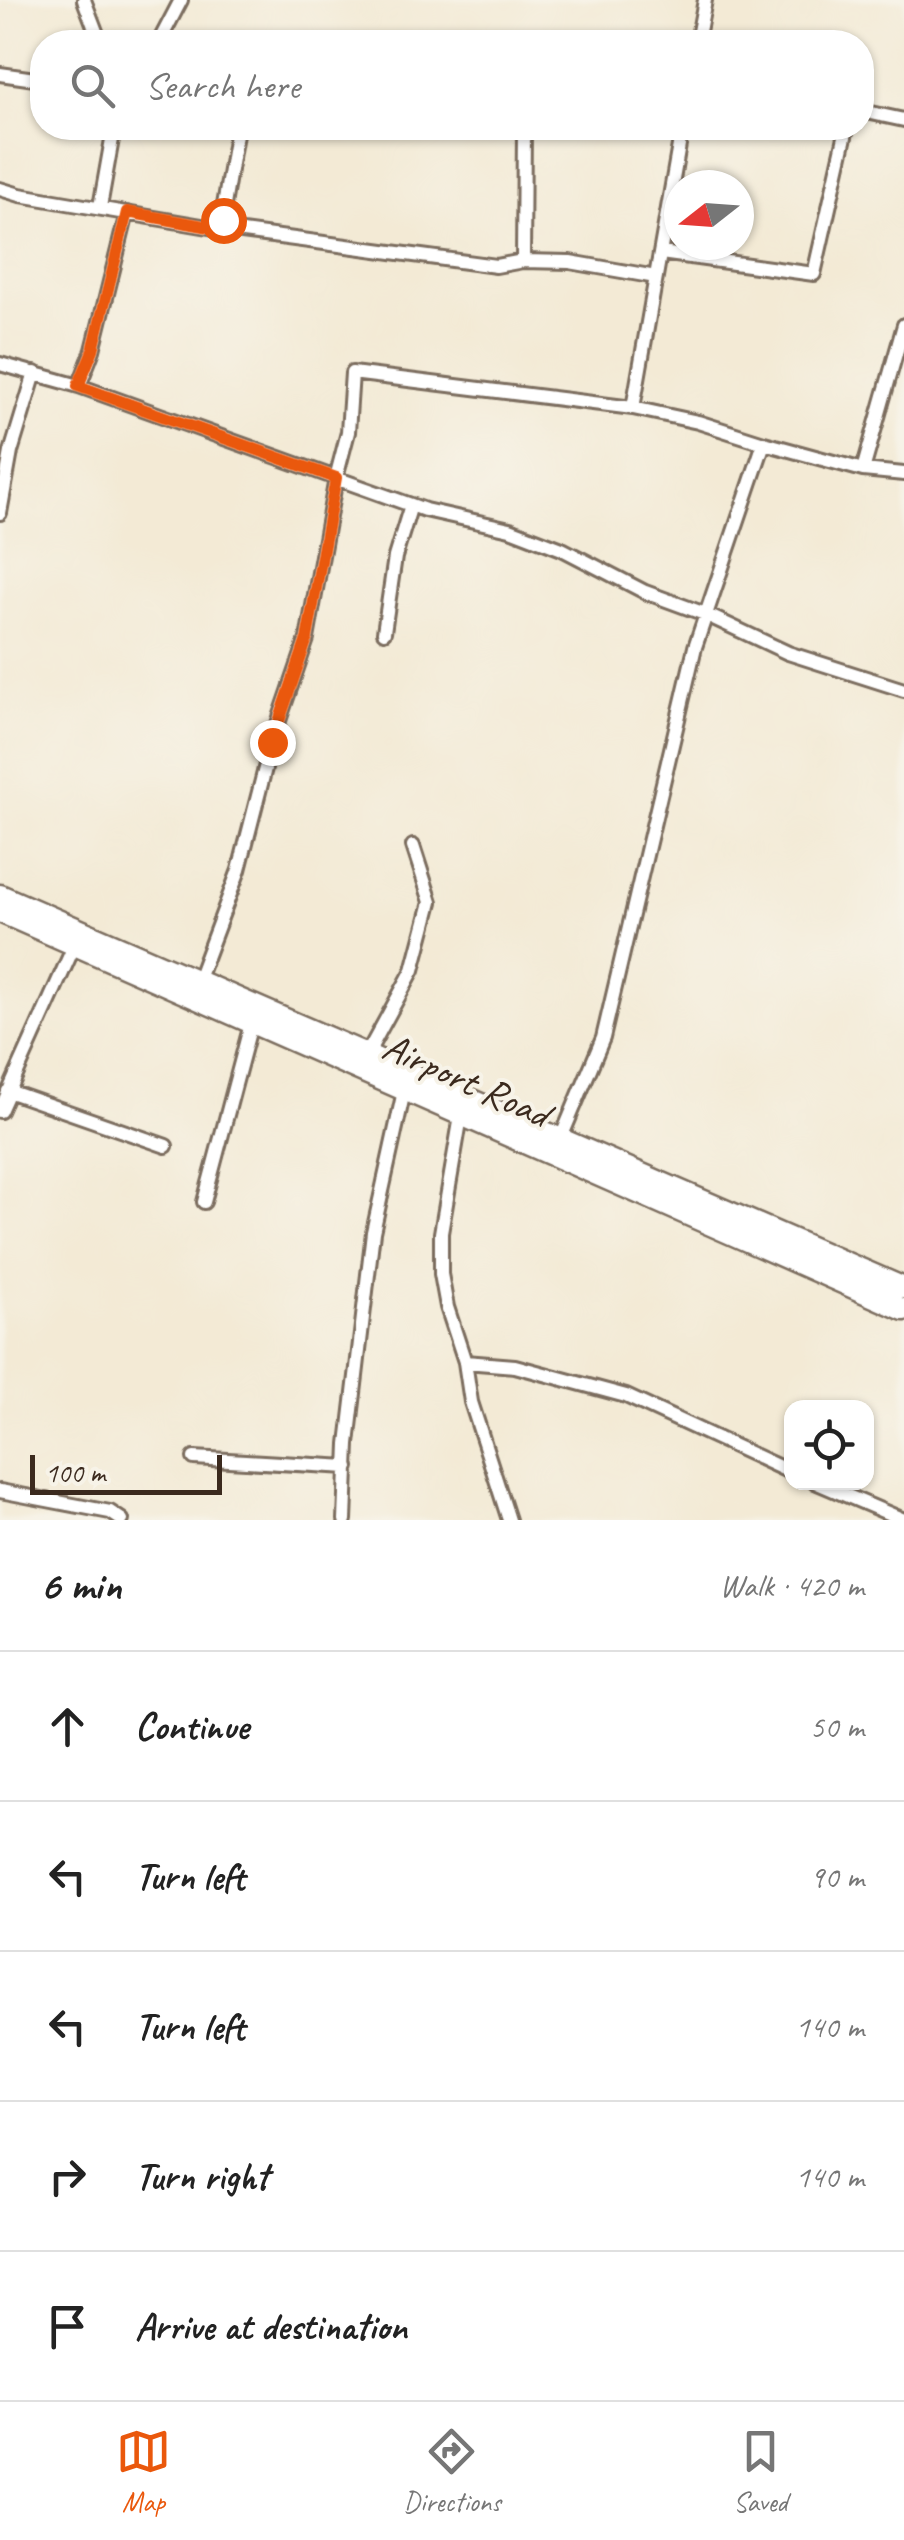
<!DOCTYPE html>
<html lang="en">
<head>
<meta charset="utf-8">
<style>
  :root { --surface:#fff; --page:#f2f2f2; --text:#222; --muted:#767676; --line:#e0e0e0; --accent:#ea580c }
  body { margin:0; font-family:Caveat,sans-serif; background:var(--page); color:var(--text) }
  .controls { position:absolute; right:30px; bottom:30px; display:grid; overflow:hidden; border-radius:20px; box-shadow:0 2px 8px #0004 }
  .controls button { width:90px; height:90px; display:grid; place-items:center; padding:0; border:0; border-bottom:2px solid var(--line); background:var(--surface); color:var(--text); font:50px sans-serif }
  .compass { position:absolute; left:664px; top:170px; width:90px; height:90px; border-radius:50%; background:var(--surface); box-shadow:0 2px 8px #0004; rotate:253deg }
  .scale { position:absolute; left:30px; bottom:25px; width:192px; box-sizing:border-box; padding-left:10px; border:5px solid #3b2a1e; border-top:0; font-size:28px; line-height:35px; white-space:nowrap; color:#3b2a1e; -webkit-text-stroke:8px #f7f3e8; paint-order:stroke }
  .stop { position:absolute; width:30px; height:30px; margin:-22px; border:8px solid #ea580c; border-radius:50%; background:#fff }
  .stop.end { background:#ea580c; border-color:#fff; box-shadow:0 2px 10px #0008 }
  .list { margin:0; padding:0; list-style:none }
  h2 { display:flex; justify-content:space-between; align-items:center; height:130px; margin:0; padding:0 40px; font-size:42px }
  h2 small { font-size:32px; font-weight:400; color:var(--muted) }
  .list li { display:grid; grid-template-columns:65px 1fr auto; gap:30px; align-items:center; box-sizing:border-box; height:150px; padding:0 40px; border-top:2px solid var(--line) }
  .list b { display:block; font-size:38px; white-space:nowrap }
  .list em { font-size:32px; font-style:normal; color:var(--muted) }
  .icon { flex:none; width:55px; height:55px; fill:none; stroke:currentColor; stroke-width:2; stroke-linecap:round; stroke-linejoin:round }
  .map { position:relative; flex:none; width:904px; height:1520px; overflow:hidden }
  .search { position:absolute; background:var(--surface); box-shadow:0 2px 8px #0004; left:30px; right:30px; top:30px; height:110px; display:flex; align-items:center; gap:25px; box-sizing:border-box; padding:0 35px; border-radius:40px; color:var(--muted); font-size:38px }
  .sheet { height:880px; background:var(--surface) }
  nav { display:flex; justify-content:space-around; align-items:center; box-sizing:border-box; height:140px; border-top:2px solid var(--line); background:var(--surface); font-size:28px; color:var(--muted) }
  nav a { display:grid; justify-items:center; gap:5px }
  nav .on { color:var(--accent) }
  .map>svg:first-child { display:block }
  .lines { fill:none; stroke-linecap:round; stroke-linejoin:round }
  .minor-casing { stroke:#7b6d5e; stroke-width:18 }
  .trunk-casing { stroke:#7b6d5e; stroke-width:25 }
  .minor { stroke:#fff; stroke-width:12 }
  .trunk { stroke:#fff; stroke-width:20 }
  .route { stroke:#ea580c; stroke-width:12 }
  .labels { text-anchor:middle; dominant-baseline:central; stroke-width:8; stroke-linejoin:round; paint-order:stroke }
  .street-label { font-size:40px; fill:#3b2a1e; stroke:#f7f3e8 }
</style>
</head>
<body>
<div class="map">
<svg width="904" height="1520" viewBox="0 0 904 1520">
  <rect width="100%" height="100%" fill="#f7f3e8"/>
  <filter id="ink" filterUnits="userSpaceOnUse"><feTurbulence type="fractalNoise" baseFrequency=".01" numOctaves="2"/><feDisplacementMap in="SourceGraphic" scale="20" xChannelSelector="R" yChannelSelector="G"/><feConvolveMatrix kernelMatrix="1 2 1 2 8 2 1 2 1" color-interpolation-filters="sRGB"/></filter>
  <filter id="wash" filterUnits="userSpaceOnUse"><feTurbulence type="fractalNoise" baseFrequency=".0048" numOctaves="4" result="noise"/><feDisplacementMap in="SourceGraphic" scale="40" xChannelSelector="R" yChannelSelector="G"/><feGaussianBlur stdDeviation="2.25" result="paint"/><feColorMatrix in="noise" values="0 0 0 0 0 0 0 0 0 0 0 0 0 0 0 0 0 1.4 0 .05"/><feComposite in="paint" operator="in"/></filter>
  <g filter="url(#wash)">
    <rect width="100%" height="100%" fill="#f3ead5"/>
  </g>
  <g filter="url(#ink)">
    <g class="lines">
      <g class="minor-casing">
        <path id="minor" d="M84,0L100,42
          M155,42H214
          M159,42L181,0
          M697,42L705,0
          M0,74L42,80
          M862,111L904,120
          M0,189L20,195L220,229L496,266L523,261L570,262L656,277
          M100,207L114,128
          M220,229L237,128
          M661,253L814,274L847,128
          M523,261L524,128
          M0,364L79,386L425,510L510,529L562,549L645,592L705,614L788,653L904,690
          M79,386L93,350L127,213
          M633,408L682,128
          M863,470L904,325
          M0,513L11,452L35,373
          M384,632L395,557L411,505
          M198,979L239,870L272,741L307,639L336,478L348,432L352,373L633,408L698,422L764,443
          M366,1056L413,970L431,902L413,846
          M8,1091L166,1146
          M0,1111L75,944
          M461,1116L441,1233V1274L447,1307L465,1362L471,1402L509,1520
          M558,1145L603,1038L695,647L764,443L863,470L904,474
          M204,1202L251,1024
          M465,1362L515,1366L626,1396L792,1473
          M194,1458L348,1467
          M815,1482L904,1520
          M0,1491L110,1512L122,1520
          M345,1520L348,1444L373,1232L404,1091"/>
      </g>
      <g class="trunk-casing">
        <path id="trunk" d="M0,895L904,1288
          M0,912L904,1310"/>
      </g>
      <use href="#minor" class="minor"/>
      <use href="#trunk" class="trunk"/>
    </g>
  </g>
  <g class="lines" filter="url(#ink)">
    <path class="route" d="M223,220L220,229L127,212L93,350L78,386L336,478L307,639L272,742"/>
  </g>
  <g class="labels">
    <g class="street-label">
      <text transform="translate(466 1080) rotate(24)">Airport Road</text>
    </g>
  </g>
</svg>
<div class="controls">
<button><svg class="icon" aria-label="locate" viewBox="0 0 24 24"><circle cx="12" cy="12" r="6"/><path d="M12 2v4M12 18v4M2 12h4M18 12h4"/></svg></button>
</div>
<svg class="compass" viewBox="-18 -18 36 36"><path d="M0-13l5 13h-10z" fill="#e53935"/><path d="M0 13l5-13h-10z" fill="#767676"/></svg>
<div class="scale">100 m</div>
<div class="stop" style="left:223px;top:220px"></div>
<div class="stop end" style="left:272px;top:742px"></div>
<div class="search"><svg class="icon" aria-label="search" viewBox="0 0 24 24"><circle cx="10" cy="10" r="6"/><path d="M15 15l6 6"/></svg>Search here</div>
</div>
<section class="sheet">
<h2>6 min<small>Walk · 420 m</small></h2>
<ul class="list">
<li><svg class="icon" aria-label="ahead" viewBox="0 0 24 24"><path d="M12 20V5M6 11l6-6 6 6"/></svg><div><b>Continue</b></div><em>50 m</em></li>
<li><svg class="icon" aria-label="left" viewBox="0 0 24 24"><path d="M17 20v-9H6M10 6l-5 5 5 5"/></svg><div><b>Turn left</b></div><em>90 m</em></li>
<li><svg class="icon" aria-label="left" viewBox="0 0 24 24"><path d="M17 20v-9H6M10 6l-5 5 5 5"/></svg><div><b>Turn left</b></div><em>140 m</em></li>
<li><svg class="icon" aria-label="right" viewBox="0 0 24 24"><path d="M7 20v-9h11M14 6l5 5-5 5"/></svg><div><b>Turn right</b></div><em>140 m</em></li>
<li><svg class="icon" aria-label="arrive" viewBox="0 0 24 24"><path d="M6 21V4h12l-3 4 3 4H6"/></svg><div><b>Arrive at destination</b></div></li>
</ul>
</section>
<nav>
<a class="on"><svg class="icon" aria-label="map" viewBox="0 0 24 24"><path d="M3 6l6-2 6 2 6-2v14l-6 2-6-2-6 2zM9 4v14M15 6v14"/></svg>Map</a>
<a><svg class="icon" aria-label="directions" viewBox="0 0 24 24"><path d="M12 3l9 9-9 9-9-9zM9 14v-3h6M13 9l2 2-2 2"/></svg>Directions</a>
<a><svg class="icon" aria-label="saved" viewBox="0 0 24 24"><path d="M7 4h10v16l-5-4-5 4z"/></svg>Saved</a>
</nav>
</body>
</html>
